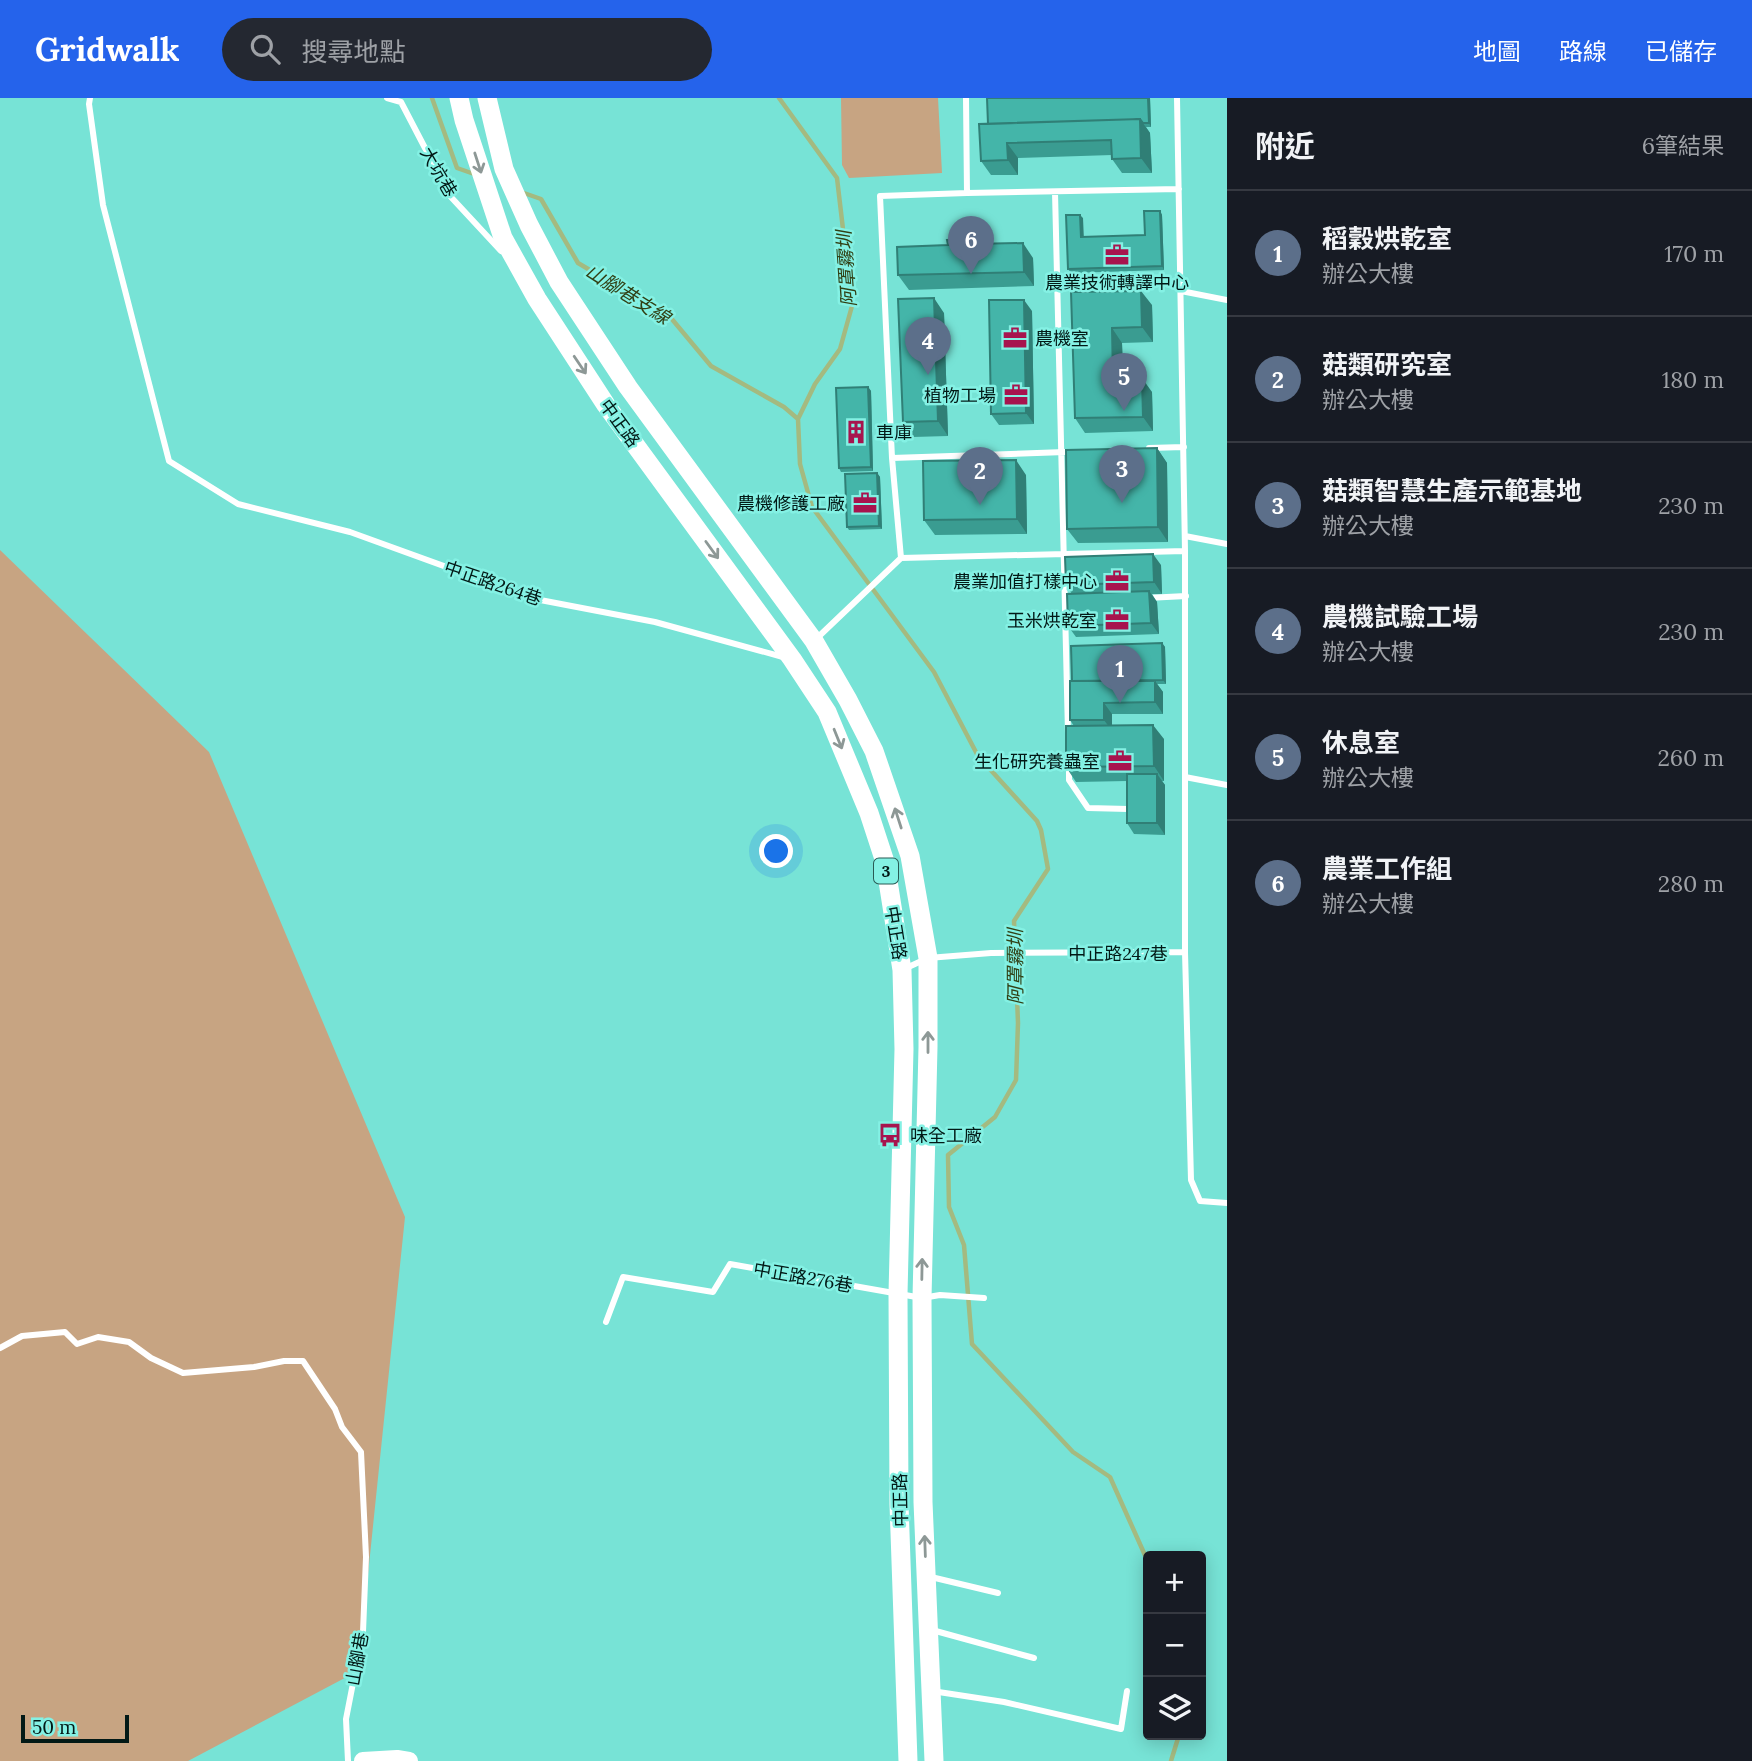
<!DOCTYPE html>
<html lang="zh-TW">
<head>
<meta charset="utf-8">
<style>
  :root { --surface:#171b24; --page:#242831; --text:#f1f3f6; --muted:#9ea1a6; --line:#363941; --accent:#2563eb }
  body { margin:0; font-family:Lora,"Noto Sans TC",serif; background:var(--page); color:var(--text) }
  .controls { position:absolute; right:21px; bottom:21px; display:grid; overflow:hidden; border-radius:7px; box-shadow:0 4px 18px #0003 }
  .controls button { width:63px; height:63px; display:grid; place-items:center; padding:0; border:0; border-bottom:2px solid var(--line); background:var(--surface); color:var(--text); font:35px sans-serif }
  .scale { position:absolute; left:21px; bottom:18px; width:108px; box-sizing:border-box; padding-left:7px; border:4px solid #021916; border-top:0; font-size:19px; line-height:24px; white-space:nowrap; color:#021916; -webkit-text-stroke:5px #84f1e4; paint-order:stroke }
  .you { position:absolute; left:777px; top:754px; width:24px; height:24px; margin:-18px; border:5px solid #fff; border-radius:50%; background:#1a73e8; box-shadow:0 0 0 10px #1a73e833 }
  .badge { display:grid; place-items:center; width:46px; height:46px; border-radius:50%; background:var(--accent); color:#fff; font-size:23px; font-weight:700 }
  .pin { position:absolute; translate:-50% -58px; filter:drop-shadow(0 2px 4px #0008) }
  .pin::after { content:''; position:absolute; top:37px; width:24px; height:21px; background:inherit; clip-path:polygon(0 0,100% 0,50% 100%) }
  .list { margin:0; padding:0; list-style:none }
  h2 { display:flex; justify-content:space-between; align-items:center; height:91px; margin:0; padding:0 28px; font-size:30px }
  h2 small { font-size:23px; font-weight:400; color:var(--muted) }
  .list li { display:grid; grid-template-columns:46px 1fr auto; gap:21px; align-items:center; box-sizing:border-box; height:126px; padding:0 28px; border-top:2px solid var(--line) }
  .list b { display:block; font-size:26px; white-space:nowrap }
  .list p { margin:0; font-size:23px; white-space:nowrap; color:var(--muted) }
  .list em { font-size:23px; font-style:normal; color:var(--muted) }
  .icon { flex:none; width:38px; height:38px; fill:none; stroke:currentColor; stroke-width:2; stroke-linecap:round; stroke-linejoin:round }
  .map { position:relative; flex:none; width:1227px; height:1663px; overflow:hidden }
  header { display:flex; align-items:center; gap:42px; box-sizing:border-box; height:98px; padding:0 35px; background:var(--accent); color:#fff }
  header strong { font-size:33px }
  nav { display:flex; gap:38px; margin-inline-start:auto; font-size:24px }
  .search { width:490px; height:63px; background:var(--page); display:flex; align-items:center; gap:18px; box-sizing:border-box; padding:0 24px; border-radius:38px; color:var(--muted); font-size:26px }
  main { display:flex }
  aside { flex:1; background:var(--surface) }
  .map>svg:first-child { display:block }
  .green { fill:#c7a482 }
  .lines { fill:none; stroke-linecap:round; stroke-linejoin:round }
  .stream { stroke:#a4ba80; stroke-width:4.5 }
  .lane { stroke:#fff; stroke-width:6 }
  .secondary { stroke:#fff; stroke-width:18 }
  .primary { stroke:#fff; stroke-width:19 }
  .wall { fill:#3a9c91 }
  .shaded-wall { fill:#307f76 }
  .building { fill:#44b5a9; stroke:#307f76; stroke-width:2 }
  .oneway { stroke:#8d9896 }
  .labels { text-anchor:middle; dominant-baseline:central; stroke-width:5; stroke-linejoin:round; paint-order:stroke }
  .shield { fill:#84f1e4; stroke:#295a54; stroke-width:2 }
  .shield-label { font-size:16px; font-weight:bold; fill:#021916 }
  .street-label { font-size:18px; fill:#021916; stroke:#84f1e4 }
  .poi-label { font-size:18px; fill:#021916; stroke:#84f1e4; text-anchor:end }
  .water-label { font-size:19px; font-style:italic; fill:#314015; stroke:#84f1e4 }
</style>
</head>
<body>
<header>
<strong>Gridwalk</strong>
<div class="search"><svg class="icon" aria-label="search" viewBox="0 0 24 24"><circle cx="10" cy="10" r="6"/><path d="M15 15l6 6"/></svg>搜尋地點</div>
<nav><a>地圖</a><a>路線</a><a>已儲存</a></nav>
</header>
<main>
<div class="map">
<svg width="1227" height="1663" viewBox="0 0 1227 1663">
  <rect width="100%" height="100%" fill="#77e3d6"/>
  <path class="green" d="M841,0H938L942,75L849,80L842,67Z
    M0,452L209,654L405,1119L358,1573L188,1663H0Z"/>
  <g class="lines">
    <path class="stream" d="M432,0L457,70L477,77
      M779,0L837,80L852,208L840,251L815,286L798,321L800,366L812,409L934,574L978,658L1037,723L1041,732L1048,771L1014,823L1018,925L1016,982L995,1019L948,1057L949,1109L964,1147L972,1246L1073,1354L1110,1379L1148,1464
      M521,94L541,101L578,165L671,220L711,268L784,309L798,321
      M1171,1663L1179,1637"/>
    <path class="lane" d="M90,0L89,6L103,107L169,363L238,406L350,434L535,501L655,524L783,559
      M387,0L401,4L450,98L501,153
      M1177,0L1185,453V854
      M1055,94L1068,635
      M967,95L1179,91
      M1181,193L1227,202
      M1149,350L1184,349
      M892,360L1065,354
      M1185,438L1227,446
      M901,460L1185,453
      M1147,500L1186,498
      M815,542L901,460L892,360L880,98L967,95L966,0
      M1069,667V682L1088,710L1128,711
      M1185,679L1227,687
      M904,871L928,860L991,855L1185,854L1191,1082L1200,1103L1227,1105
      M606,1224L623,1179L713,1194L730,1166L922,1200L940,1197L984,1200
      M0,1250L22,1238L65,1234L77,1246L98,1239L129,1244L151,1260L183,1275L254,1269L284,1263H303L335,1311L342,1329L361,1354L366,1459L363,1534L346,1621L348,1663
      M931,1479L998,1495
      M932,1532L1034,1560
      M932,1593L1004,1604L1121,1631L1127,1593"/>
    <path class="secondary" d="M363,1663L397,1661L409,1663"/>
    <path class="primary" d="M459,0L464,22L503,140L537,201L606,307L792,561L827,614L869,715L885,764L902,872L904,951L898,1196L899,1406L908,1663
      M487,0L504,71L529,127L559,184L628,289L814,543L848,602L874,653L910,758L928,860V949L922,1200L923,1404L934,1663"/>
  </g>
  <path class="wall" d="M987,0H1150L1151,29H1146L1150,35L1152,75H1122L1112,61V57L1018,60V77H991L981,63L988,26Z
    M1160,113L1162,117L1164,172L1071,175L1068,171L1083,120V139L1145,137Z
    M974,146L1033,160L1034,188L909,192L898,177L948,147Z
    M1071,194L1152,207L1153,244L1122,245L1123,280L1152,294L1153,333L1085,335L1075,320Z
    M1032,213L1034,326L999,327L991,316Z
    M944,215L948,338L913,339L903,324Z
    M868,289L871,293L873,373L841,374L839,370Z
    M1157,350L1167,365L1168,444L1078,445L1067,431Z
    M877,375L880,379L882,431L849,432L847,429Z
    M1026,377L1027,436L935,437L924,422Z
    M1161,467L1162,496H1152L1157,504L1159,536L1076,539L1068,528L1072,496L1066,487Z
    M1162,545L1165,549L1166,586H1157L1163,594V616H1112V627L1164,641V683H1162L1165,687V737L1134,736L1127,725V683L1076,684L1066,669L1074,628L1070,622Z"/>
  <path class="shaded-wall" d="M1148,0H1150L1151,29L1149,25Z
    M1140,21L1150,35L1152,75L1141,60Z
    M1007,45L1018,60V77L1008,62Z
    M1160,113L1162,117L1164,172L1162,168Z
    M1080,117L1083,120L1084,143L1081,139Z
    M1023,145L1033,160L1034,188L1024,174Z
    M1141,193L1152,207L1153,244L1142,229Z
    M934,200L944,215L948,338L938,323Z
    M1024,202L1032,213L1034,326L1026,315Z
    M1112,230L1122,245L1124,295L1113,280Z
    M1142,280L1152,294L1153,333L1143,319Z
    M868,289L871,293L873,373L871,369Z
    M1157,350L1167,365L1168,444L1158,429Z
    M1016,362L1026,377L1027,436L1017,421Z
    M877,375L880,379L882,431L879,428Z
    M1153,456L1161,467L1162,496L1154,484Z
    M1149,493L1157,504L1159,536L1151,525Z
    M1162,545L1165,549L1166,586L1163,582Z
    M1155,583L1163,594V616L1155,604Z
    M1104,605L1112,616V633L1104,622Z
    M1153,627L1164,641V683L1154,668Z
    M1157,676L1165,687V737L1157,725Z"/>
  <path class="building" d="M987,0H1148L1149,25H1143L1140,21L988,26Z
    M1140,21L1141,60L1112,61L1111,42L1007,45L1008,62L981,63L979,26Z
    M1144,113H1160L1162,168L1068,171L1066,117H1080L1081,139L1145,137Z
    M970,141V146L1023,145L1024,174L898,177L897,149L948,147L947,142Z
    M1141,193L1142,229L1112,230L1113,280H1142L1143,319L1075,320L1071,194Z
    M934,200L938,323L903,324L898,201Z
    M989,202H1024L1026,315L991,316Z
    M868,289L871,369L839,370L836,290Z
    M1157,350L1158,429L1067,431L1066,352Z
    M1016,362L1017,421L924,422L923,363Z
    M877,375L879,428L847,429L845,376Z
    M1153,456L1154,484L1066,487L1065,459Z
    M1149,493L1151,525L1068,528L1067,496Z
    M1162,545L1163,582L1072,583L1071,548Z
    M1070,583H1155V604L1104,605V622H1070Z
    M1153,627L1154,668L1066,669V628Z
    M1127,676H1157V725H1127Z"/>
  <defs><path id="oneway-shaft" d="M-6 0H5M1.5-3L5.5 0L1.5 3" fill="none" stroke-width="1.6" stroke-linecap="round" stroke-linejoin="round" transform="scale(1.75)"/></defs>
  <g class="oneway">
    <use href="#oneway-shaft" transform="translate(478 65) rotate(72)"/>
    <use href="#oneway-shaft" transform="translate(580 267) rotate(56)"/>
    <use href="#oneway-shaft" transform="translate(712 452) rotate(54)"/>
    <use href="#oneway-shaft" transform="translate(838 641) rotate(68)"/>
    <use href="#oneway-shaft" transform="translate(898 720) rotate(-108)"/>
    <use href="#oneway-shaft" transform="translate(928 944) rotate(-90)"/>
    <use href="#oneway-shaft" transform="translate(922 1171) rotate(-89)"/>
    <use href="#oneway-shaft" transform="translate(925 1448) rotate(-92)"/>
  </g>
  <defs>
    <g id="office-bare" transform="scale(1.89)"><path d="M-6-3h4V-5.5h4V-3h4V5H-6ZM-1-4.5V-3h2v-1.5ZM-6 0V1H6V0Z" fill="#a7144e" stroke="#84f1e4" stroke-width="2.5" paint-order="stroke"/></g>
    <g id="building-bare" transform="scale(1.89)"><path d="M-4-6H4V6H1V3H-1V6H-4ZM-2.5-4.3h1.7v1.8h-1.7ZM.8-4.3h1.7v1.8H.8ZM-2.5-1h1.7V.8h-1.7ZM.8-1h1.7V.8H.8Z" fill="#a7144e" stroke="#84f1e4" stroke-width="2.5" paint-order="stroke"/></g>
    <g id="bus-bare" transform="scale(1.89)"><path d="M-5-6H5V4H4V6H2V4H-2V6H-4V4H-5ZM-3.5-4V0h7V-4ZM-3.5 1.2v1.5H-2V1.2ZM2 1.2v1.5H3.5V1.2Z" fill="#a7144e" stroke="#84f1e4" stroke-width="2.5" paint-order="stroke"/></g>
  </defs>
  <g fill-rule="evenodd">
    <use href="#office-bare" x="1117" y="157"/>
    <use href="#office-bare" x="1015" y="240"/>
    <use href="#office-bare" x="1016" y="297"/>
    <use href="#building-bare" x="856" y="334"/>
    <use href="#office-bare" x="865" y="405"/>
    <use href="#office-bare" x="1117" y="483"/>
    <use href="#office-bare" x="1117" y="522"/>
    <use href="#office-bare" x="1120" y="663"/>
    <use href="#bus-bare" x="890" y="1037"/>
  </g>
  <g class="labels">
    <rect class="shield" x="874" y="760.5" width="24" height="25" rx="5"/>
    <g class="shield-label">
      <text x="886" y="773">3</text>
    </g>
    <g class="street-label">
      <text transform="translate(439 74) rotate(60)">大坑巷</text>
      <text transform="translate(620 325) rotate(54)">中正路</text>
      <text transform="translate(493 485) rotate(19)">中正路264巷</text>
      <text transform="translate(896 835) rotate(81)">中正路</text>
      <text x="1118" y="855">中正路247巷</text>
      <text transform="translate(803 1179) rotate(10)">中正路276巷</text>
      <text transform="translate(900 1402) rotate(-91)">中正路</text>
      <text transform="translate(357 1561) rotate(-80)">山腳巷</text>
    </g>
    <g class="poi-label">
      <text x="1117" y="184" text-anchor="middle">農業技術轉譯中心</text>
      <text x="1035" y="240" text-anchor="start">農機室</text>
      <text x="996" y="297">植物工場</text>
      <text x="876" y="334" text-anchor="start">車庫</text>
      <text x="845" y="405">農機修護工廠</text>
      <text x="1097" y="483">農業加值打樣中心</text>
      <text x="1097" y="522">玉米烘乾室</text>
      <text x="1100" y="663">生化研究養蟲室</text>
      <text x="910" y="1037" text-anchor="start">味全工廠</text>
    </g>
    <g class="water-label">
      <text transform="translate(846 171) rotate(-94)">阿罩霧圳</text>
      <text transform="translate(628 196) rotate(32)">山腳巷支線</text>
      <text transform="translate(1015 869) rotate(-90)">阿罩霧圳</text>
    </g>
  </g>
</svg>
<div class="controls">
<button>+</button>
<button>−</button>
<button><svg class="icon" aria-label="layers" viewBox="0 0 24 24"><path d="M12 4l9 5-9 5-9-5zM3 14l9 5 9-5"/></svg></button>
</div>
<div class="scale">50 m</div>
<div class="you"></div>
<div class="pin badge" style="left:1120px;top:605px;background:#5c6f8a">1</div>
<div class="pin badge" style="left:980px;top:407px;background:#5c6f8a">2</div>
<div class="pin badge" style="left:1122px;top:405px;background:#5c6f8a">3</div>
<div class="pin badge" style="left:928px;top:277px;background:#5c6f8a">4</div>
<div class="pin badge" style="left:1124px;top:313px;background:#5c6f8a">5</div>
<div class="pin badge" style="left:971px;top:176px;background:#5c6f8a">6</div>
</div>
<aside>
<h2>附近<small>6筆結果</small></h2>
<ul class="list">
<li><span class="badge" style="background:#5c6f8a">1</span><div><b>稻穀烘乾室</b><p>辦公大樓</p></div><em>170 m</em></li>
<li><span class="badge" style="background:#5c6f8a">2</span><div><b>菇類研究室</b><p>辦公大樓</p></div><em>180 m</em></li>
<li><span class="badge" style="background:#5c6f8a">3</span><div><b>菇類智慧生產示範基地</b><p>辦公大樓</p></div><em>230 m</em></li>
<li><span class="badge" style="background:#5c6f8a">4</span><div><b>農機試驗工場</b><p>辦公大樓</p></div><em>230 m</em></li>
<li><span class="badge" style="background:#5c6f8a">5</span><div><b>休息室</b><p>辦公大樓</p></div><em>260 m</em></li>
<li><span class="badge" style="background:#5c6f8a">6</span><div><b>農業工作組</b><p>辦公大樓</p></div><em>280 m</em></li>
</ul>
</aside>
</main>
</body>
</html>
